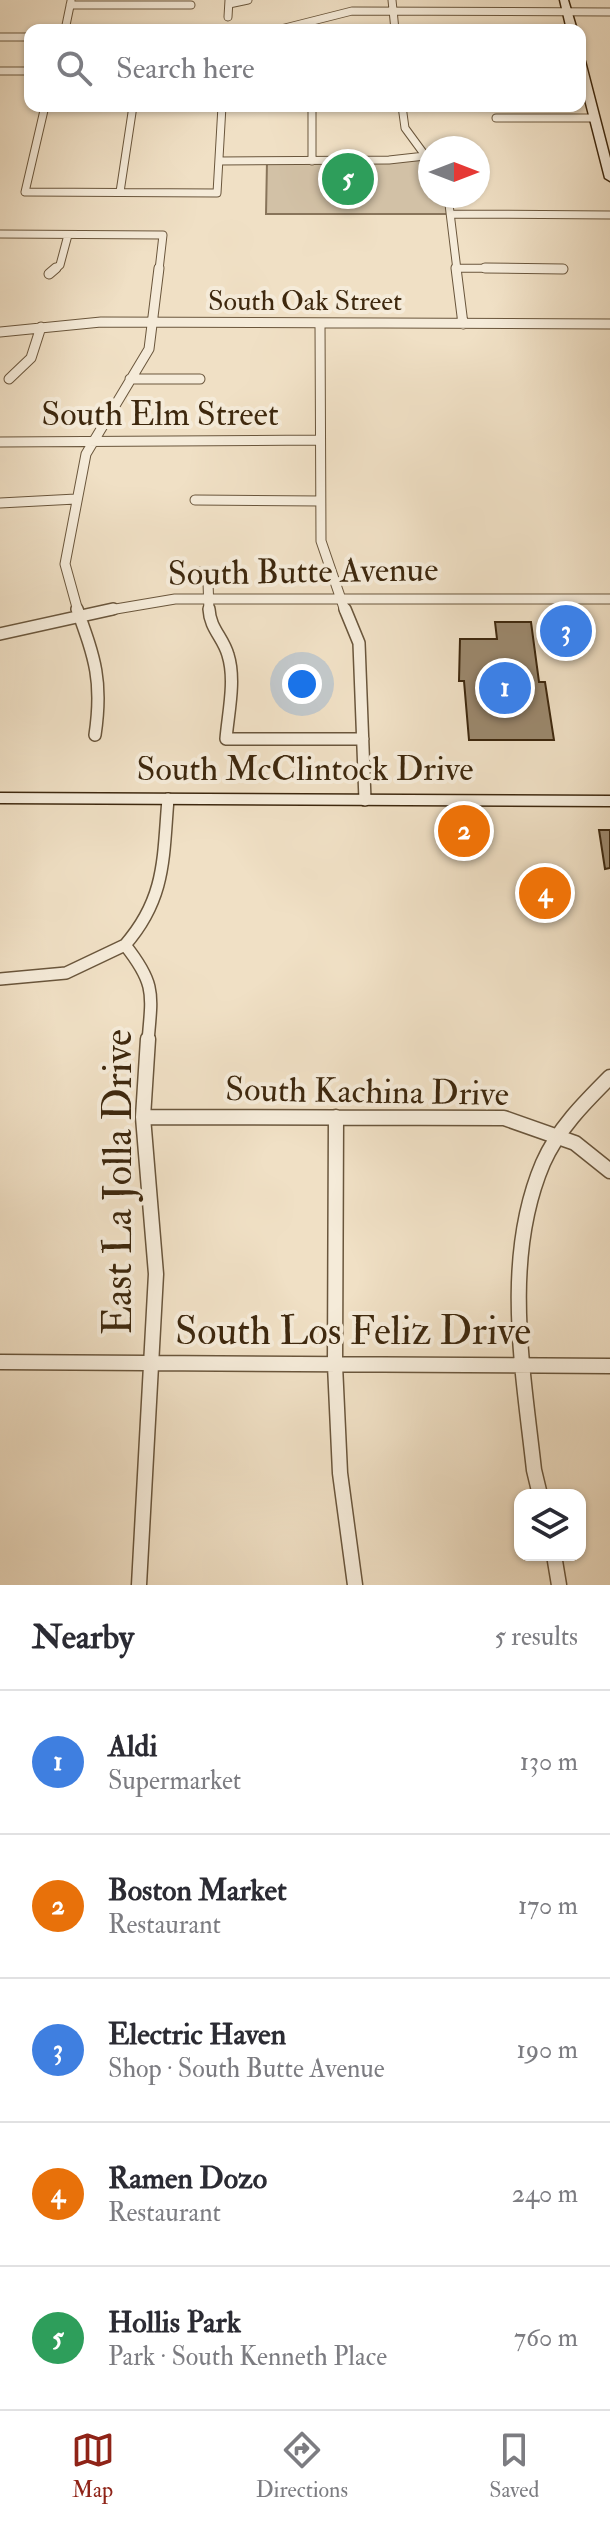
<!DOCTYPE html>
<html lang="en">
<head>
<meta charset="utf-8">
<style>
  :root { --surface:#fff; --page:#f2f2f3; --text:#2b2b33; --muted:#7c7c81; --line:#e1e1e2; --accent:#8f2418 }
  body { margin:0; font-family:"IM FELL Double Pica",serif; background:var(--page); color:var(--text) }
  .controls { position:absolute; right:24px; bottom:24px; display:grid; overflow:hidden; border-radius:16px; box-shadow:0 2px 6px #0004 }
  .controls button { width:72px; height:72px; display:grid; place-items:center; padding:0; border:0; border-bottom:2px solid var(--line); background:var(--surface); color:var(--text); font:40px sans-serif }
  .compass { position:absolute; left:418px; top:136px; width:72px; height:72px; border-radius:50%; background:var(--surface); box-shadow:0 2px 6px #0004; rotate:90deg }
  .you { position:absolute; left:302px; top:684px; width:28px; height:28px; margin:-20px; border:6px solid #fff; border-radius:50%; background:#1a73e8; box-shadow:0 0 0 12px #1a73e833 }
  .badge { display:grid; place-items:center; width:52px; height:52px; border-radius:50%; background:var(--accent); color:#fff; font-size:26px; font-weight:700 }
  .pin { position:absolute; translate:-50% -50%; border:4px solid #fff; box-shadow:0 2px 8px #0006 }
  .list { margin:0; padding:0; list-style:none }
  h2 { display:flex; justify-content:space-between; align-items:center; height:104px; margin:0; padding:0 32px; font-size:34px }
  h2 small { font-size:26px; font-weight:400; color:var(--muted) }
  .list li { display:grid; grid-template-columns:52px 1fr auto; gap:24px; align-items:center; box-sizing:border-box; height:144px; padding:0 32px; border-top:2px solid var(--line) }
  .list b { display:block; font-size:30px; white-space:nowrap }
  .list p { margin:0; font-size:26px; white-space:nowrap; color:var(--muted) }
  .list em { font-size:26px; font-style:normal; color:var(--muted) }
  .icon { flex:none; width:44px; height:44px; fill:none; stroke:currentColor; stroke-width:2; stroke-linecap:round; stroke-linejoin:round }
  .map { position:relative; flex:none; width:610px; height:1585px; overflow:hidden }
  .search { position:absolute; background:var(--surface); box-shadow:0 2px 6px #0004; left:24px; right:24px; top:24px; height:88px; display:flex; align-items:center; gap:20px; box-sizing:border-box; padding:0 28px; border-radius:16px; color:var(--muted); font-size:30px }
  .sheet { height:824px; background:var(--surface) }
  nav { display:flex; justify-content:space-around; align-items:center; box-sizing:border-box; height:112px; border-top:2px solid var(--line); background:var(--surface); font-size:22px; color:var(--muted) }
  nav a { display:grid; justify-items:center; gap:4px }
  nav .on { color:var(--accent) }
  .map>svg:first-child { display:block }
  .green { fill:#d2c1a6; stroke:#88745a; stroke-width:2 }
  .building { fill:#9b886d; stroke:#3e280e; stroke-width:2 }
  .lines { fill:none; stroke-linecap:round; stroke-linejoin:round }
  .minor-far3-casing { stroke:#6a563c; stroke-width:9 }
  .minor-far2-casing { stroke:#6a563c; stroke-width:11 }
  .minor-far1-casing { stroke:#6a563c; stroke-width:14 }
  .minor-casing { stroke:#6a563c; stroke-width:17 }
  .secondary-casing { stroke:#3e280e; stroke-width:3 }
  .minor-far3 { stroke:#f5ebd9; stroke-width:7 }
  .minor-far2 { stroke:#f5ebd9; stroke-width:9 }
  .minor-far1 { stroke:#f5ebd9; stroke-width:11 }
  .minor { stroke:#f5ebd9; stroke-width:14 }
  .secondary { fill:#f5ebd9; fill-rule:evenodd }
  .labels { text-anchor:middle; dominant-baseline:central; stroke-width:8; stroke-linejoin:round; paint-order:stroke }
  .far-street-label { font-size:28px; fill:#3e280e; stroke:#f5ebd9 }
  .street-label { font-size:34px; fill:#3e280e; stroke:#f5ebd9 }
  .near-street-label { font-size:40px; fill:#3e280e; stroke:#f5ebd9 }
</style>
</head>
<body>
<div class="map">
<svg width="610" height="1585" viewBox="0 0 610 1585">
  <rect width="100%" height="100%" fill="#f0e0c5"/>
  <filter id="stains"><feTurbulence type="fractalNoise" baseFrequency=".0025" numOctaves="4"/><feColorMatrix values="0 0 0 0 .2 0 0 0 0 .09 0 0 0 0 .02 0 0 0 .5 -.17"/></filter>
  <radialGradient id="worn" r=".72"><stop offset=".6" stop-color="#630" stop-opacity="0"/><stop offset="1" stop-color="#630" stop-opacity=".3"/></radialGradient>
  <path class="green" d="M425,156L430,162V196H448L451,214H266L267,161Z"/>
  <path class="building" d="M495,622H531L539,682H545L554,740H469L464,681H459L460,639H497Z
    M449,823H479L480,840H450Z
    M599,830H610V868L605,869Z"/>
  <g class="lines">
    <g class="minor-far3-casing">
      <path id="minor-far3" d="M392,0L395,30
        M229,4L248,0
        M70,5H191
        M228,17L229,0
        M65,30L71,1
        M277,30L352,11L610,12
        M0,37H30
        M0,71H30
        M45,106L25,192L217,193L222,106
        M312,106V161
        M402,106L405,128L427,158
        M496,118H595
        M219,161L389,160L425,156
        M120,192L133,106
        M448,196L457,270
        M451,214L610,215
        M0,234L163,235L159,270
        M457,268L563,269
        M54,270L60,265L68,235"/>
    </g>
    <g class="minor-far2-casing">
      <path id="minor-far2" d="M456,268L463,324
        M485,268L563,269
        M49,274L56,268
        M320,323L321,541L345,611
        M0,332L101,322L610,324
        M9,379L31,358L41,327
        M130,379H200
        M0,442L319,440
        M195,500L320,501
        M0,503L76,499
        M199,572L208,582L209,611
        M78,611L65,564L86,454L149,349L159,268
        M104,611L175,599H610"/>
    </g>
    <g class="minor-far1-casing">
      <path id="minor-far1" d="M77,609C95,659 103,681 95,735
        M209,609C210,629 223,637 228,655C236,680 228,714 226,739H363
        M345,609L359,643L365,800
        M0,634L113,609
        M0,979L66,973L125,945
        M148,1041C152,994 156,984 125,945C166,898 163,858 168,799"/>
    </g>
    <g class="minor-casing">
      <path id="minor" d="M143,1117L504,1118L575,1143L610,1171
        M336,1117L335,1365L340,1473L355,1585
        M0,1362L610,1366
        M540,1495L534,1470C523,1370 502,1259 543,1163C558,1129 584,1103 610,1077
        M554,1555L559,1585
        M139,1585L156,1274L143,1117L148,1039"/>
    </g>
    <g class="secondary-casing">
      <path id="secondary" d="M560,0H568L577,30H567Z
        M580,58L585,61L610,158V181L605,178L580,80Z
        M0,793L610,796V806L0,803Z"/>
    </g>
    <use href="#minor-far3" class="minor-far3"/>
    <use href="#minor-far2" class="minor-far2"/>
    <use href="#minor-far1" class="minor-far1"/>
    <use href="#minor" class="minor"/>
    <use href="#secondary" class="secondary"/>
  </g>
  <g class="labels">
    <g class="far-street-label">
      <text x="305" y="301">South Oak Street</text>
    </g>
    <g class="street-label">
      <text x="160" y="414">South Elm Street</text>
      <text transform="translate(303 572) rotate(-1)">South Butte Avenue</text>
      <text x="305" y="769">South McClintock Drive</text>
      <text transform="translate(367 1092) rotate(1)">South Kachina Drive</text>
    </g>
    <g class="near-street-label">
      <text transform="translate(118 1182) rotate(-90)">East La Jolla Drive</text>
      <text x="353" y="1331">South Los Feliz Drive</text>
    </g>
  </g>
  <rect width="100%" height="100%" filter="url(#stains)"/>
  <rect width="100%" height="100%" fill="url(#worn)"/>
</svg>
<div class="controls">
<button><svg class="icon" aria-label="layers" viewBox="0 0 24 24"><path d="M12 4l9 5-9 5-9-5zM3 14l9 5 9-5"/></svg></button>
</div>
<svg class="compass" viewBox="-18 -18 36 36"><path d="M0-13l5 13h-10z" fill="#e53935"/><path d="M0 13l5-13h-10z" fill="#7c7c81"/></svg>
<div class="you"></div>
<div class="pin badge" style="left:505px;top:688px;background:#3f7fe0">1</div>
<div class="pin badge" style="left:464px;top:831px;background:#e8710a">2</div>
<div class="pin badge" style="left:566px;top:631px;background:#3f7fe0">3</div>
<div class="pin badge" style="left:545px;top:893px;background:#e8710a">4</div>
<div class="pin badge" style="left:348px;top:179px;background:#2e9e5b">5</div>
<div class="search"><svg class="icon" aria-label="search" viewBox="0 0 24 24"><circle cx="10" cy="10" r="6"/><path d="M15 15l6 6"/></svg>Search here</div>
</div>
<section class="sheet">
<h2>Nearby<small>5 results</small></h2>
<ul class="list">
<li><span class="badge" style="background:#3f7fe0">1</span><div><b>Aldi</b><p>Supermarket</p></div><em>130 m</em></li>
<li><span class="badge" style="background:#e8710a">2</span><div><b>Boston Market</b><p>Restaurant</p></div><em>170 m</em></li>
<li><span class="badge" style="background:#3f7fe0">3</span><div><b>Electric Haven</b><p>Shop · South Butte Avenue</p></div><em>190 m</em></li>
<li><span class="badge" style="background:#e8710a">4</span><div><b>Ramen Dozo</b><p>Restaurant</p></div><em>240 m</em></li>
<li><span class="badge" style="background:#2e9e5b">5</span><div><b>Hollis Park</b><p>Park · South Kenneth Place</p></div><em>760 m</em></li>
</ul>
</section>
<nav>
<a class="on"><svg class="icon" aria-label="map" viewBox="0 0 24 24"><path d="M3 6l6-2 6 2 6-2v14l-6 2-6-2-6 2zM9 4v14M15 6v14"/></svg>Map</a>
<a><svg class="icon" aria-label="directions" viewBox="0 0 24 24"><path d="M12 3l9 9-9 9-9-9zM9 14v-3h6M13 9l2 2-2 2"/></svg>Directions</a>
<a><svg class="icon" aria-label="saved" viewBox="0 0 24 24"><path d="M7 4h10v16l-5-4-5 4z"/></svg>Saved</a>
</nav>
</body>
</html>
